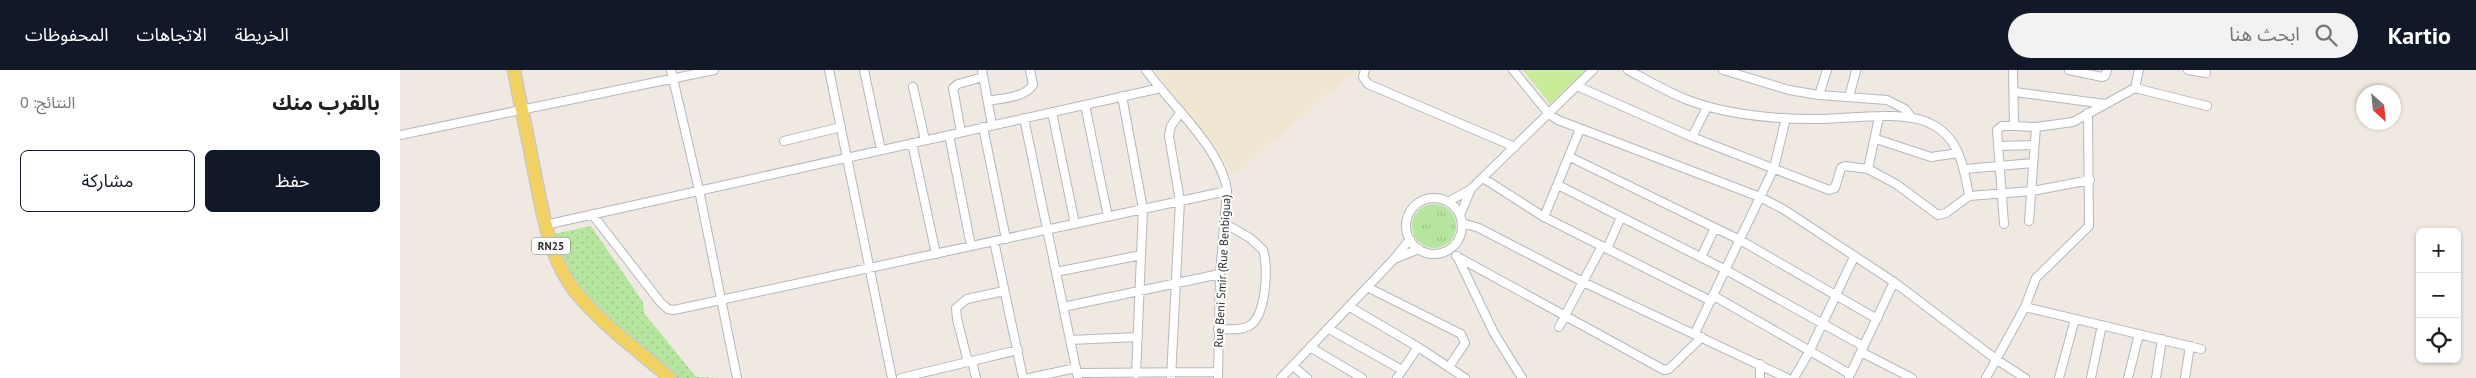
<!DOCTYPE html>
<html lang="ar">
<head>
<meta charset="utf-8">
<style>
  :root { --surface:#fff; --page:#f2f2f2; --text:#202124; --muted:#757577; --line:#e0e0e0; --accent:#111827 }
  body { margin:0; font-family:"PT Sans","Noto Sans Arabic",sans-serif; background:var(--page); color:var(--text); direction:rtl }
  .controls { position:absolute; right:15px; bottom:15px; display:grid; overflow:hidden; border-radius:8px; box-shadow:0 1px 4px #0004 }
  .controls button { width:45px; height:45px; display:grid; place-items:center; padding:0; border:0; border-bottom:1px solid var(--line); background:var(--surface); color:var(--text); font:25px sans-serif }
  .compass { position:absolute; left:1956px; top:15px; width:45px; height:45px; border-radius:50%; background:var(--surface); box-shadow:0 1px 4px #0004; rotate:153deg }
  .list { margin:0; padding:0; list-style:none }
  h2 { display:flex; justify-content:space-between; align-items:center; height:65px; margin:0; padding:0 20px; font-size:21px }
  h2 small { font-size:16px; font-weight:400; color:var(--muted) }
  .actions { display:flex; gap:10px; padding:15px 20px }
  .actions a { flex:1; padding:11px 0; border:1px solid var(--accent); border-radius:8px; text-align:center; font-size:18px; color:var(--accent) }
  .actions .main { background:var(--accent); color:#fff }
  .icon { flex:none; width:28px; height:28px; fill:none; stroke:currentColor; stroke-width:2; stroke-linecap:round; stroke-linejoin:round }
  .map { position:relative; flex:none; width:2076px; height:308px; overflow:hidden; direction:ltr }
  header { display:flex; align-items:center; gap:30px; box-sizing:border-box; height:70px; padding:0 25px; background:var(--accent); color:#fff }
  header strong { font-size:24px }
  nav { display:flex; gap:28px; margin-inline-start:auto; font-size:18px }
  .search { width:350px; height:45px; background:var(--page); display:flex; align-items:center; gap:12px; box-sizing:border-box; padding:0 18px; border-radius:28px; color:var(--muted); font-size:19px }
  main { display:flex }
  aside { flex:1; background:var(--surface) }
  .map>svg:first-child { display:block }
  .education { fill:#f0e6d1 }
  .grass { fill:url(#grass-tufts) }
  .garden { fill:url(#garden-dots) }
  .pitch { fill:#c9ec9a }
  .lines { fill:none; stroke-linecap:round; stroke-linejoin:round }
  .minor-casing { stroke:#b4b7c1; stroke-width:10 }
  .primary-casing { stroke:#c9c9c9; stroke-width:15 }
  .minor { stroke:#fff; stroke-width:8 }
  .primary { stroke:#f2d163; stroke-width:12 }
  .labels { text-anchor:middle; dominant-baseline:central; stroke-width:4; stroke-linejoin:round; paint-order:stroke }
  .shield { fill:#fff; stroke:#6d6d6d; stroke-width:1 }
  .shield-label { font-size:11px; font-weight:bold; fill:#2e2e2e }
  .street-label { font-size:12px; fill:#2e2e2e; stroke:#fff }
</style>
</head>
<body>
<header>
<strong>Kartio</strong>
<div class="search"><svg class="icon" aria-label="search" viewBox="0 0 24 24"><circle cx="10" cy="10" r="6"/><path d="M15 15l6 6"/></svg>ابحث هنا</div>
<nav><a>الخريطة</a><a>الاتجاهات</a><a>المحفوظات</a></nav>
</header>
<main>
<div class="map">
<svg width="2076" height="308" viewBox="0 0 2076 308">
  <defs>
    <pattern id="grass-tufts" width="24" height="20" patternUnits="userSpaceOnUse" patternTransform="scale(1.25)"><rect width="24" height="20" fill="#b6e59e"/><path d="M3 7l-1-3M5 7V3M7 7l1-3M15 17l-1-3M17 17v-4M19 17l1-3" fill="none" stroke="#9dc588"/></pattern>
    <pattern id="garden-dots" width="8" height="8" patternUnits="userSpaceOnUse" patternTransform="scale(1.25)"><rect width="8" height="8" fill="#b6e59e"/><path d="M2 2h.1M6 6h.1" fill="none" stroke="#9dc588" stroke-width="1.8" stroke-linecap="round"/></pattern>
  </defs>
  <rect width="100%" height="100%" fill="#efe9e1"/>
  <path class="education" d="M754,0H956L834,105Z"/>
  <path class="grass" d="M1012 156a22 22 0 1 1 44 0a22 22 0 1 1-44 0Z"/>
  <path class="garden" d="M191,156L243,232L244,243L296,307L323,308H272L178,221L161,190L154,164Z"/>
  <path class="pitch" d="M1123,0H1186L1150,34Z"/>
  <g class="lines">
    <g class="minor-casing">
      <path id="minor" d="M271,0L299,120L337,308
        M429,0L492,308
        M464,0L481,80
        M582,0L592,55
        M746,0C771,35 822,79 827,121L820,204L818,308
        M965,0L963,7L968,14L1115,77
        M1113,0L1149,44L1158,50L1360,127L1383,139L1494,212L1597,290L1625,308
        M1228,0C1247,10 1266,21 1285,29C1326,45 1373,49 1416,49C1447,49 1503,40 1529,53C1559,66 1564,97 1569,126
        M1323,0L1389,20L1419,25L1487,30L1505,39L1512,48
        M1613,0L1614,56L1636,57L1673,52L1735,18L1807,36
        M1669,0L1702,7L1705,6L1707,0
        M1788,0L1806,3
        M1177,16L1292,67L1429,120L1435,118L1441,98L1445,96L1468,99L1479,47
        M513,17L525,70
        M1735,18L1739,0
        M1615,22L1705,34
        M1419,25L1427,0
        M722,26L743,139L736,304
        M1449,27L1456,1
        M588,31C602,28 624,28 633,15L630,0
        M685,35L708,147
        M652,42L675,154
        M624,48L678,308
        M583,57L606,169
        M561,62L553,18L558,14L583,7
        M0,65L314,0
        M549,65L571,176
        M1292,67L1307,37
        M1476,69L1531,87L1558,83
        M384,71L441,57
        M512,73L536,184
        M1598,76L1634,75
        M1170,87L1340,170L1477,249
        M1468,99L1496,114L1538,145L1546,143L1569,126L1632,121L1690,110
        M1565,99L1633,93
        M1083,108L1144,147L1311,231
        M1158,115L1326,200L1463,276
        M1006 156a28 28 0 1 1 56 0a28 28 0 1 1-56 0Z
        M1048,132L1071,119L1193,0
        M192,144L261,233L268,239L274,240L827,121
        M1060,145L1071,119
        M1144,147L1180,59
        M1629,151L1636,57
        M1062,153L1079,158L1183,212L1387,308
        M1604,154L1597,60L1602,56H1614
        M145,155L761,18
        M1010,169L994,189L1019,179
        M594,171L623,308
        M1207,179L1221,147
        M1056,186L1264,300L1269,299L1302,267
        M1057,186L1094,263L1122,308
        M1301,187L1315,158
        M656,202L741,185
        M967,217L1061,264L1065,273L1049,297
        M1314,226L1450,304
        M663,237L820,204
        M950,237L1018,277L1065,308
        M1625,237L1801,279
        M1159,257L1202,176
        M818,259C828,259 840,261 849,256C866,247 869,197 863,180L850,168L824,153
        M929,259L1002,300
        M1295,263L1374,98L1386,48
        M670,270L738,267
        M910,277L962,308
        M1461,282L1512,308
        M572,291L618,280
        M568,292L557,249L556,238L567,229L604,221
        M893,296L907,308
        M677,303L817,302
        M1449,307L1494,212
        M501,308L572,291L576,308
        M629,308L676,298
        M771,308L780,131L769,66L771,56L780,43
        M881,308L994,189
        M997,308L1018,277
        M1360,308V294
        M1394,308L1409,282L1454,187
        M1586,308L1625,237L1636,208L1689,156L1688,43
        M1659,308L1675,249
        M1691,308L1702,255
        M1728,308L1739,264
        M1756,308L1762,269
        M1785,308L1790,276"/>
    </g>
    <g class="primary-casing">
      <path id="primary" d="M114,0C120,33 128,67 134,100C143,142 148,186 175,221C201,254 238,280 270,308"/>
    </g>
    <use href="#minor" class="minor"/>
    <use href="#primary" class="primary"/>
  </g>
  <g class="labels">
    <rect class="shield" x="132" y="167.5" width="38" height="17" rx="4"/>
    <g class="shield-label">
      <text x="151" y="176">RN25</text>
    </g>
    <g class="street-label">
      <text transform="translate(822 201) rotate(-87)">Rue Beni Smir (Rue Benbigua)</text>
    </g>
  </g>
</svg>
<div class="controls">
<button>+</button>
<button>−</button>
<button><svg class="icon" aria-label="locate" viewBox="0 0 24 24"><circle cx="12" cy="12" r="6"/><path d="M12 2v4M12 18v4M2 12h4M18 12h4"/></svg></button>
</div>
<svg class="compass" viewBox="-18 -18 36 36"><path d="M0-13l5 13h-10z" fill="#e53935"/><path d="M0 13l5-13h-10z" fill="#757577"/></svg>
</div>
<aside>
<h2>بالقرب منك<small>النتائج: 0</small></h2>
<ul class="list">
</ul>
<div class="actions"><a class="main">حفظ</a><a>مشاركة</a></div>
</aside>
</main>
</body>
</html>
